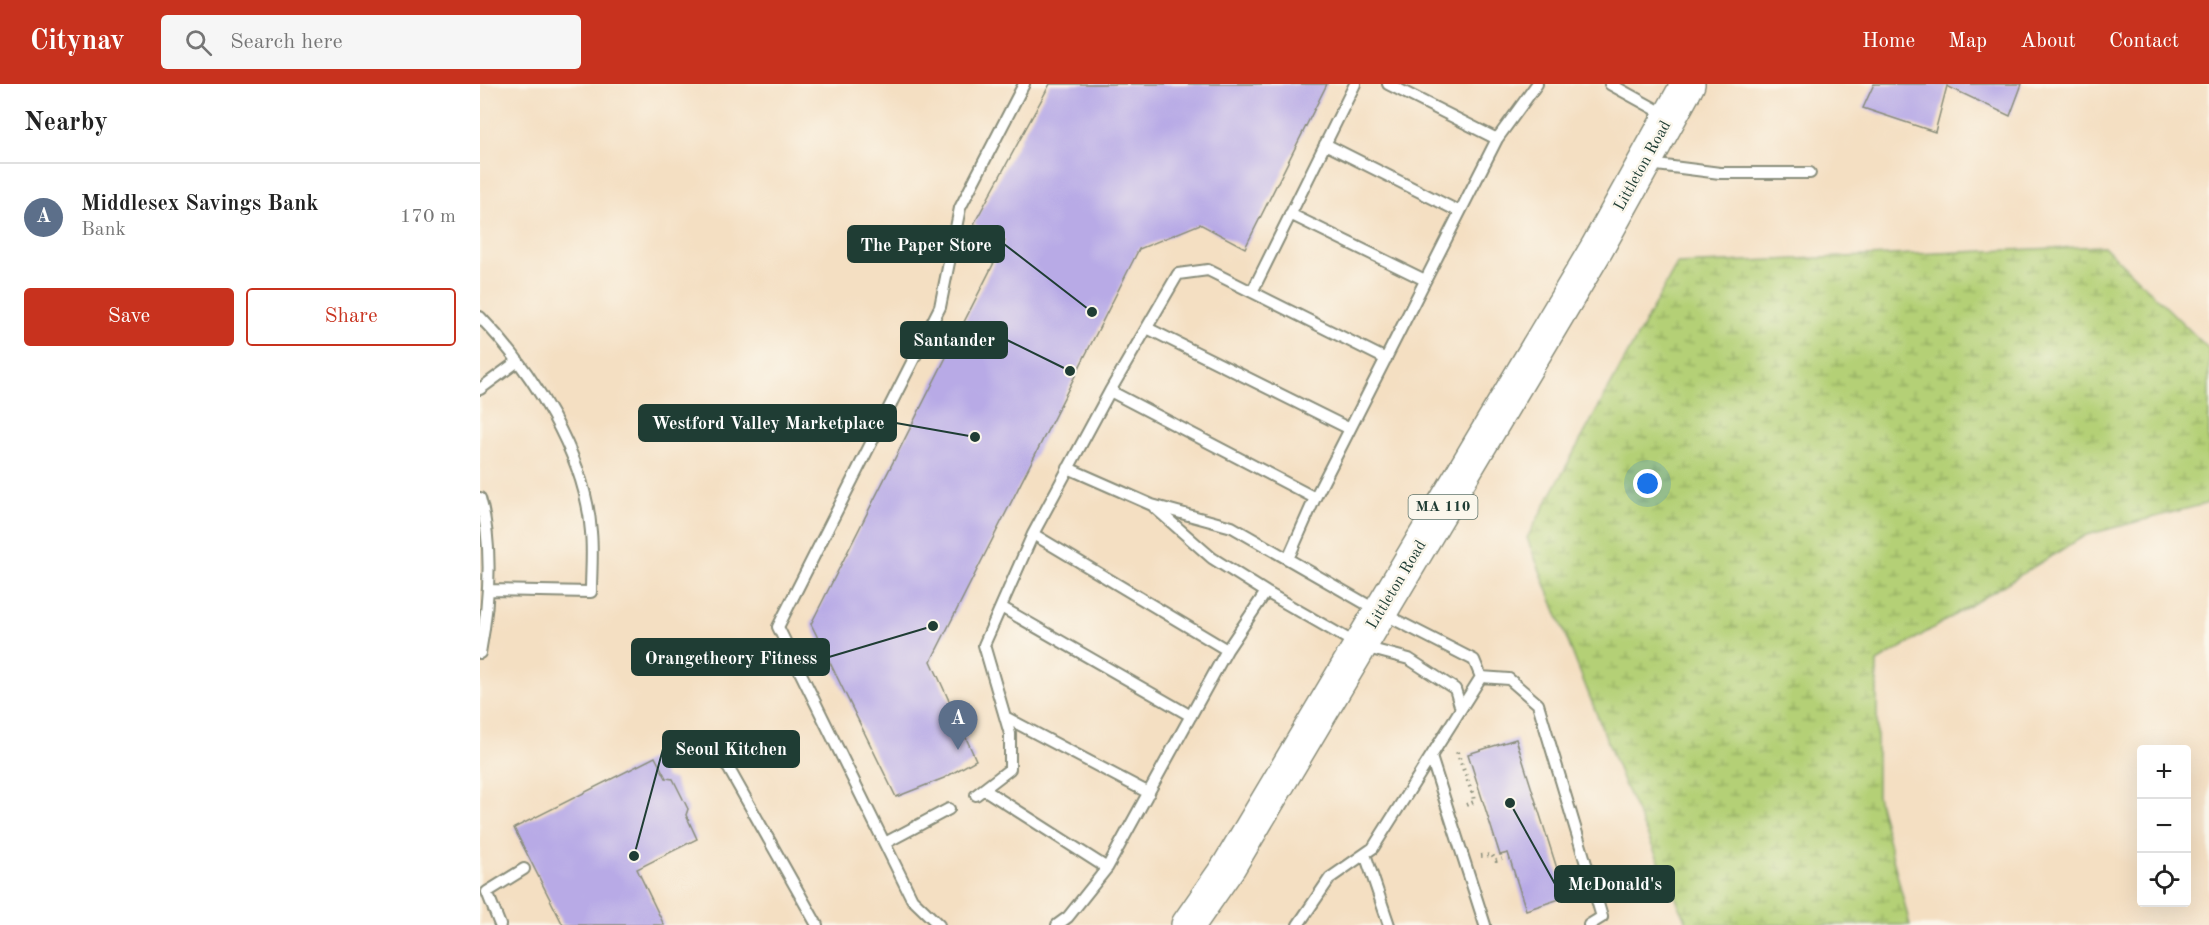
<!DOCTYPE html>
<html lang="en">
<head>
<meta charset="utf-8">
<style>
  :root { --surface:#fff; --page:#f6f6f6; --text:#222; --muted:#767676; --line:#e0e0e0; --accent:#c8321e }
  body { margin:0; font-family:"Old Standard TT",serif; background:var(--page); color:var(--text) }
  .controls { position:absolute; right:18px; bottom:18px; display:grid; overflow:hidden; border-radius:6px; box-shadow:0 6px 24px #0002 }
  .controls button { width:54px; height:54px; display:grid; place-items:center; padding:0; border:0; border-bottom:2px solid var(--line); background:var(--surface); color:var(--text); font:30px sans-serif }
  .you { position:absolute; left:1168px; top:400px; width:21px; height:21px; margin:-15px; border:4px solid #fff; border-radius:50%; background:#1a73e8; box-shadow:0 0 0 9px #1a73e833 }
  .badge { display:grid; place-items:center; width:39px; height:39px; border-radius:50%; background:var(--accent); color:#fff; font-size:20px; font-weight:700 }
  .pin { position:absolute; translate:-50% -50px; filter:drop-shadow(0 2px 3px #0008) }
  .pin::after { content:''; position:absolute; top:32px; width:21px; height:18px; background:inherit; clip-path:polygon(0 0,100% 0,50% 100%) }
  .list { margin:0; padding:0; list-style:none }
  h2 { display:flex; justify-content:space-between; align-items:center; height:78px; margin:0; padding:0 24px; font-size:26px }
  h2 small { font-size:20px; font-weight:400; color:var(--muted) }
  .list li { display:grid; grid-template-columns:39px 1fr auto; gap:18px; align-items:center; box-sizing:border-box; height:108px; padding:0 24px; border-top:2px solid var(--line) }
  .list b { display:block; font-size:22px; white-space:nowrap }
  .list p { margin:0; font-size:20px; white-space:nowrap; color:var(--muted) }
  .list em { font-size:20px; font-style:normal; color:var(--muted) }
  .actions { display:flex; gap:12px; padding:18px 24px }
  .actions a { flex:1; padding:14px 0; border:2px solid var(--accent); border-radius:6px; text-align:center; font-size:21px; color:var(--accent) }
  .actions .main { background:var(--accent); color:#fff }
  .icon { flex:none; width:33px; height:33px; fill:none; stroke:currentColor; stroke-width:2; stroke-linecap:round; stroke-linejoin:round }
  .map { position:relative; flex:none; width:1729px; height:841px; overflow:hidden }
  header { display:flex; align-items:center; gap:36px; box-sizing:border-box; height:84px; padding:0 30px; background:var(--accent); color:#fff }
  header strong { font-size:28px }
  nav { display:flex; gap:33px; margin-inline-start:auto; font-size:21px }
  .search { width:420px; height:54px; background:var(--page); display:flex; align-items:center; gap:15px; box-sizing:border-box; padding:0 21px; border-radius:6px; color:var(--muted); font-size:22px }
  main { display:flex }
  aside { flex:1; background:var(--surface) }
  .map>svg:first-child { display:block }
  .wetland { fill:url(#wetland-marsh); stroke:#6a8655; stroke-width:1.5 }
  .building { fill:#b8aae6 }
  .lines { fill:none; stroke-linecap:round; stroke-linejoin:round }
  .lane-casing { stroke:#8a8e7b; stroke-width:14 }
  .primary-casing { stroke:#8a8e7b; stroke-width:36 }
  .path { stroke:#8a8e7b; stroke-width:4; stroke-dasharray:1.5 4.5; stroke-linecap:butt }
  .lane { stroke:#fff; stroke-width:10 }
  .primary { stroke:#fff; stroke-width:33 }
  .labels { text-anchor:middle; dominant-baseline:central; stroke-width:5; stroke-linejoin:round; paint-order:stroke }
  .shield { fill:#fbf7ec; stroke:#61756b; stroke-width:1.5 }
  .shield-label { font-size:15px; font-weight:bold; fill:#1f3d34 }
  .street-label { font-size:16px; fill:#1f3d34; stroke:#fbf7ec }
  .leader { fill:none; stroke:#1f3d34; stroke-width:2 }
  .callout-dot { fill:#1f3d34; stroke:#fbf7ec; stroke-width:2 }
  .callout { fill:#1f3d34; stroke:#1f3d34; stroke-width:2 }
  .callout-label { font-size:18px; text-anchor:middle; font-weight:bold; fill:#fff }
</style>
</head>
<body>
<header>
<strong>Citynav</strong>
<div class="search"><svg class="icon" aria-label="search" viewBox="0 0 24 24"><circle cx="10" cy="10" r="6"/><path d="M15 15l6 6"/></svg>Search here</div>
<nav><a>Home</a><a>Map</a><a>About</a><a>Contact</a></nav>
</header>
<main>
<aside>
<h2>Nearby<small></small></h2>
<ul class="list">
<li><span class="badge" style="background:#5c6f8a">A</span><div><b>Middlesex Savings Bank</b><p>Bank</p></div><em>170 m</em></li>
</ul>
<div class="actions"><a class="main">Save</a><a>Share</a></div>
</aside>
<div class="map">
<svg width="1729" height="841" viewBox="0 0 1729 841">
  <defs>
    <pattern id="wetland-marsh" width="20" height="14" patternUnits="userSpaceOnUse" patternTransform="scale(1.5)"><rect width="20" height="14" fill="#b4d076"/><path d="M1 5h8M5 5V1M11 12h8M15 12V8" fill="none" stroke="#92aa62"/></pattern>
  </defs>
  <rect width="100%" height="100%" fill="#fbf7ec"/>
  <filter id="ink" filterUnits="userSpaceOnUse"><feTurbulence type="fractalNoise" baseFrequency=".0167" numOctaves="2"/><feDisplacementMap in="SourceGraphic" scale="12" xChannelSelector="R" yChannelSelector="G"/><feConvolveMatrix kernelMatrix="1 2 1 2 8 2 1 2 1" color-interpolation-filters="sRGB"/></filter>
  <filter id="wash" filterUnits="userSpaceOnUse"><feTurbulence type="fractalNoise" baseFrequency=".008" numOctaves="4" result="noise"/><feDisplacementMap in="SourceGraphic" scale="24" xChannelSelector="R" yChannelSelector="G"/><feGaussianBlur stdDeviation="1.35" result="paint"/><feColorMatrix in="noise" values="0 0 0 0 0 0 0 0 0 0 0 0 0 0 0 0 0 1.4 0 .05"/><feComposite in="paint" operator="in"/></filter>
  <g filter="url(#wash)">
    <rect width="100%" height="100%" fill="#f4dfc2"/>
    <path class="wetland" d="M1624,162L1729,265V419L1606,451L1397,578V712L1430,841H1208L1145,702L1047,454L1197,180Z"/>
    <g id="blocks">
      <path class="building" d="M570,0H847L765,164L720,140L659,165L451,577L496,676L464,694L416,713L331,540L525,157L494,140Z
        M1394,0H1542L1530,32L1467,2L1455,48L1383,24Z
        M1036,655L1086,813L1046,826L1028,769L1020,771L988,670Z
        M175,673L186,694L193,695L208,725L206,731L217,755L157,785L184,841H83L34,744Z"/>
    </g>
  </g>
  <g filter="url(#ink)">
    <use href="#blocks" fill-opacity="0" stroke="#8a8e7b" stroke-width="1.5"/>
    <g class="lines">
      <g class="lane-casing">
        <path id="lane" d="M908,0L1017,55
          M1130,0L1188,32
          M845,60L980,128
          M1169,80L1240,89H1330
          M810,130L945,196
          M772,208L875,0
          M0,233C52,286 106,372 111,448C113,468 111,488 111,508L8,506
          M667,244L870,345
          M0,305L38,277
          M630,307L698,190L728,186L906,275
          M588,384L672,421L752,443L900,528L994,576L1001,593
          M0,414C14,464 9,520 0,569
          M674,423L732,474L786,508L880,562L929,575L975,605L981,625
          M808,475L835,414
          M521,523L711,632
          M747,566L786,508
          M1001,593L1029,595L1058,620L1122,833L1109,841
          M525,633L669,709
          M240,669L337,841
          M951,673L1005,841
          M505,706L627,784
          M496,711L530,685V650L504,561L553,450
          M405,759L469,725
          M885,770L909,841
          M20,841L7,808L44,785
          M459,841L432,815L298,543L460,223L480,124L544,0
          M577,841L588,833L627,784L747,566L553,450L630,307L835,414L1017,55L1057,0
          M818,841L850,794L893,764L1001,593"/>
      </g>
      <g class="primary-casing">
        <path id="primary" d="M708,841L749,782L1117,164L1208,0"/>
      </g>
      <path class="path" d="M977,668L993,711L994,718L986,721
        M1001,772L1012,771L1016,777L1022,775"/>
      <use href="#lane" class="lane"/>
      <use href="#primary" class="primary"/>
    </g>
  </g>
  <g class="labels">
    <rect class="shield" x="928.5" y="411" width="69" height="24" rx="4.5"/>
    <g class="shield-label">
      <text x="963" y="423">MA 110</text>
    </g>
    <g class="street-label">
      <text transform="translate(1163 82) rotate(-61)">Littleton Road</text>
      <text transform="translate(917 501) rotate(-59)">Littleton Road</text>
    </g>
  </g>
  <path class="leader" d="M612 228L524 160M590 287L527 256M495 353L416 339M453 542L349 573M154 772L183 665M1030 719L1075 800"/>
  <g class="callout-dot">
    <circle cx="612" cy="228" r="6"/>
    <circle cx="590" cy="287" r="6"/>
    <circle cx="495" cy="353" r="6"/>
    <circle cx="453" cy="542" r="6"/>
    <circle cx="154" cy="772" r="6"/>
    <circle cx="1030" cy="719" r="6"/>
  </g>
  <g class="callout">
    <rect x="368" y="142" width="156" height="36" rx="6"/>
    <rect x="421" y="238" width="106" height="36" rx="6"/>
    <rect x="159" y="321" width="257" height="36" rx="6"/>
    <rect x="152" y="555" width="197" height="36" rx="6"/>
    <rect x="183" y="647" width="136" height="36" rx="6"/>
    <rect x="1075" y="782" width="119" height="36" rx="6"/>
  </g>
  <g class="callout-label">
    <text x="446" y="167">The Paper Store</text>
    <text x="474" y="262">Santander</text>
    <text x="288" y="345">Westford Valley Marketplace</text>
    <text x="251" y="580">Orangetheory Fitness</text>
    <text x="251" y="671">Seoul Kitchen</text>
    <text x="1135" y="806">McDonald's</text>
  </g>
</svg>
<div class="controls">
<button>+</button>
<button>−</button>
<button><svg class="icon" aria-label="locate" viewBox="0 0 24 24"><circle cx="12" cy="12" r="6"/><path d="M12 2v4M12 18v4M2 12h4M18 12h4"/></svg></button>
</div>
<div class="you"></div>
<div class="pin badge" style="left:478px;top:666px;background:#5c6f8a">A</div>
</div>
</main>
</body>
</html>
